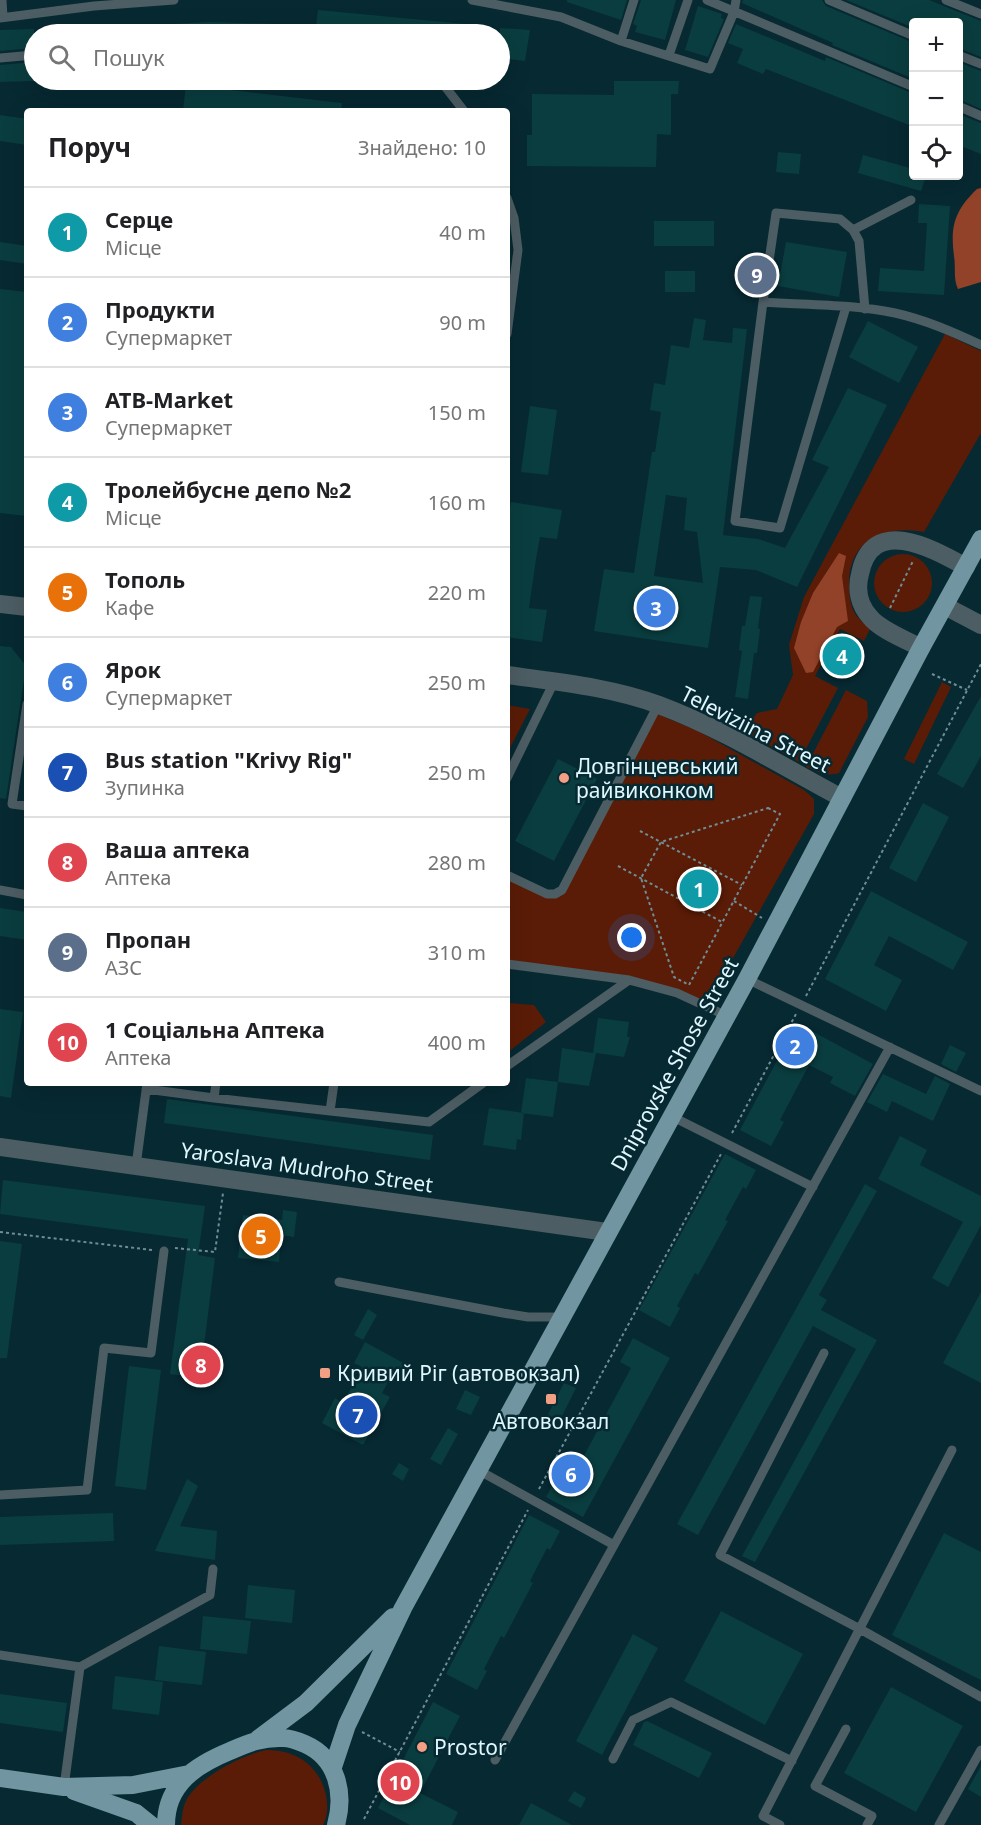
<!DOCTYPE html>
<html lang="uk">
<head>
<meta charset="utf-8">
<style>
  :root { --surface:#fff; --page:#f2f2f2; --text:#202124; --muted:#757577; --line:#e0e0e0; --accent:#0b8043 }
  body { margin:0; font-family:"Noto Sans",sans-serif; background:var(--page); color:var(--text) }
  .controls { position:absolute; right:18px; top:18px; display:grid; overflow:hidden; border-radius:6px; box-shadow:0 6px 24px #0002 }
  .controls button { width:54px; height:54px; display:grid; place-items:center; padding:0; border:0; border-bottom:2px solid var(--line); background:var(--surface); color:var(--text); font:30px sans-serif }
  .you { position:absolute; left:632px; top:938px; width:21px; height:21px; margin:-15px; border:4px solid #fff; border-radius:50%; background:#1a73e8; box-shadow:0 0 0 9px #1a73e833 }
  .badge { display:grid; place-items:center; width:39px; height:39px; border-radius:50%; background:var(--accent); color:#fff; font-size:20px; font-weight:700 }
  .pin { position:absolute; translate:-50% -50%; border:3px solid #fff; box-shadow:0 2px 6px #0006 }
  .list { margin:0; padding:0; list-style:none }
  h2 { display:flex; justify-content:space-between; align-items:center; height:78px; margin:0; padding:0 24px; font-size:26px }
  h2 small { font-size:20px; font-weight:400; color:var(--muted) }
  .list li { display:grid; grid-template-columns:39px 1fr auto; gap:18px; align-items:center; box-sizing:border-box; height:90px; padding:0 24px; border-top:2px solid var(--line) }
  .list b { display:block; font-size:22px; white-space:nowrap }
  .list p { margin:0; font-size:20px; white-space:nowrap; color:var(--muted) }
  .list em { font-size:20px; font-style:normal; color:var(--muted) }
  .icon { flex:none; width:33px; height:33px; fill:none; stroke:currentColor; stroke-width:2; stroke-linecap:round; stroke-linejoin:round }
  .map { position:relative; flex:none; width:981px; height:1825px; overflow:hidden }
  .search { position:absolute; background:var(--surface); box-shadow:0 6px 24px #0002; left:24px; top:24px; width:486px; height:66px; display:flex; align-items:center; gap:15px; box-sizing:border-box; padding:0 21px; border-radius:33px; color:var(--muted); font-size:22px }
  .panel { position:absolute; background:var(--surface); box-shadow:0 6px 24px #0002; left:24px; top:108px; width:486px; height:978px; border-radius:6px }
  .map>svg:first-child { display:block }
  .green { fill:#5a1c06 }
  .forest { fill:#924228 }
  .building { fill:#0a3d3f; fill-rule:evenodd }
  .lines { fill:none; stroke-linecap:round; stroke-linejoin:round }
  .path { stroke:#708d95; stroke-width:2; stroke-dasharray:3 3; stroke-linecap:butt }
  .service { stroke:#4c5d63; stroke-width:9 }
  .minor { stroke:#4c5d63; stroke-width:18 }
  .tertiary { stroke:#4c5d63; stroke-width:18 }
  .primary { stroke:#7196a1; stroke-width:18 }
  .poi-dot { fill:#f39f84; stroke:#072932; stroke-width:2 }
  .labels { text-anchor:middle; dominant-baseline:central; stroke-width:5; stroke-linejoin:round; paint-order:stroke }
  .street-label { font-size:21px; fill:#e0f7fe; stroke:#072932 }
  .poi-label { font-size:21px; fill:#e0f7fe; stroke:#072932; text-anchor:start }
</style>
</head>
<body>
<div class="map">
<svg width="981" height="1825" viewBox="0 0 981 1825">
  <rect width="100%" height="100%" fill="#072932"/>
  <path class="green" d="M945,334L981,351V433L924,532C887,525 852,537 849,579C849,590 849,602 854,612C857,618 865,624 870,629L864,641L840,629L815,676L838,688L799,762L743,731L757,713L777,709L793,675L789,645L804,597Z
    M874 583a29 29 0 1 1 58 0a29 29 0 1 1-58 0Z
    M942,682L951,687L914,764L904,759Z
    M846,690L867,701L868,717L839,773C826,777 818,772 806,767Z
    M507,705L530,709L507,754Z
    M655,713L698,731L804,790L814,799V814L706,1006L677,993L507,964V875L555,894Z
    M507,1003L534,1005L546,1022L507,1053Z
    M266,1750C293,1750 315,1762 324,1788C328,1800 329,1814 323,1825H181C182,1815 183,1805 188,1797C202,1776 242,1755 266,1750Z"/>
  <path class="forest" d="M981,188V282L958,289C953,278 956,268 954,256C950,226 955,210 977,189Z
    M839,553L846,556L842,576L848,621L837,627L813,672L806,673L794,648L801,622L813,593Z"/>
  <path class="building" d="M567,0H627L621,20L567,2Z
    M641,0H676L665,40L635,32L637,26L633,24Z
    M743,0H822L826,6L914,43V79L832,45L833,43L742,3Z
    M846,0H929L981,21V57L958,48V22H914V28Z
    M698,6L722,14L721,18L724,19L708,57L685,50Z
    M318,10L486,26V34H315Z
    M210,22L275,24V34H153V25Z
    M736,24L825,61L826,57L914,94V127L766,69L763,74L737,63L743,49L728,43Z
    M500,28L530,30L525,61L500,58Z
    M34,29V48L0,51V30Z
    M34,62V81L0,82V65Z
    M958,62L981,71V109L958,99Z
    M614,81H679L678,94H671V135L657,134L656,167L527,166V135H532V94L614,95Z
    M186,85L342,103L341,111H183Z
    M958,114L981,123V154L958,145Z
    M0,115L27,119V145L0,141Z
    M778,152L801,154L799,174L776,172Z
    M863,155L914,169V176H926L921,191L858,173Z
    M919,204L950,206L944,295L878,291L880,268L924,271L927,223H918Z
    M654,221H714V246H654Z
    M0,242L27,246V264L0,260Z
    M786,242L847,252L839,297L778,286Z
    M665,271H695V292H665Z
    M0,289L27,292V516L0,513Z
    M694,318L706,320L703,340L732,343L733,328L747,329L723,535L758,539L785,548L829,467L812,460L848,388L887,405L797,587L756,570L720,567L708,648L594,631L604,569L634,573L652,452H655L661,412L650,410L654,383L665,385L671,345L689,348ZM666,495L687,498L684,530L697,532L703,583L654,576Z
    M868,321L918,347L899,383L849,357Z
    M530,406L557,410L548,475L521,472Z
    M511,502L562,510L557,539L540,537L536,559L529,608L547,610L542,642L507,637V526Z
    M750,596L762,597L758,628L760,629L757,653H754L748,699L735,697L742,651L739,650L742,626H745Z
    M839,634L862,646L845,678L823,667Z
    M0,646L11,647L26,666L6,799L0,798Z
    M981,696V756L963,788L937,774Z
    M558,759L597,779L554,861L515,841Z
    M923,803L949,817L916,882L889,868Z
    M871,891L968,942L953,970L889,936L874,965L902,980L886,1011L825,979Z
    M0,908L27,912V940L0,936Z
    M0,1009L23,1012L11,1098L0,1096Z
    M598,1018L629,1022L627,1037H630L624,1057L596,1053L589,1086L558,1082L562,1048L593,1053Z
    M797,1023L873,1064L855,1096L830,1083L833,1077L809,1065L780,1120L784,1122L771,1146L740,1130Z
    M950,1045L966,1053L956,1072L941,1064Z
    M883,1074L926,1094L935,1076L950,1084L933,1121L892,1101L887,1112L867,1102Z
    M526,1078L558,1082L553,1117L521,1113Z
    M167,1099L433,1135L430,1160L164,1123Z
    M489,1108L524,1113L521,1140L517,1139L516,1150L483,1145Z
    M900,1136L927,1150L920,1165L981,1196V1225L948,1287L932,1278L963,1222L878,1179Z
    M725,1154L756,1170L746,1189L743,1187L725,1220L728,1221L698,1275L695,1273L677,1306L680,1308L670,1327L639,1310Z
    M3,1180L205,1206L198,1255L215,1258L200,1378L170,1374L188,1239L0,1214Z
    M865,1184L877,1191L819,1295L827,1300L821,1310L877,1340L755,1562L742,1556L856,1349L813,1326L698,1535L677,1524Z
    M283,1210L297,1212L294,1237L281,1235L279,1262L238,1258L243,1215L282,1220Z
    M0,1241L22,1244L7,1358H0Z
    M981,1292V1383L943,1363Z
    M368,1309L377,1315L363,1340L354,1335Z
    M633,1338L670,1358L583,1517L546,1497L559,1473L571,1480L602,1422L631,1368L620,1362Z
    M365,1342L407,1365L398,1382L390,1378L382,1393L390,1397L363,1445L322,1423L335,1398L343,1403L362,1367L354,1363Z
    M129,1366L161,1370L146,1490L115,1486Z
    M564,1383L576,1388L559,1422L547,1416Z
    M465,1390L480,1397L471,1415L456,1409Z
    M448,1428L458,1434L441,1465L430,1459Z
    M399,1463L409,1469L403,1481L392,1474Z
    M187,1479L198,1486L180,1526L217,1531L215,1560L155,1551Z
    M113,1513L114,1541L0,1545V1517Z
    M529,1515L560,1531L550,1550L547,1548L530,1581L533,1583L523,1602L504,1638L501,1636L484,1669L487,1671L477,1690L446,1674Z
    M944,1533L981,1552V1680L892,1635Z
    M248,1585L295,1590L292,1623L245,1618Z
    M721,1611L803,1654L765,1725L684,1681Z
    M203,1616L251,1621L247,1654L200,1649Z
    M633,1634L658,1648L602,1755L576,1741Z
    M159,1646L206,1652L202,1685L155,1680Z
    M115,1676L163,1682L159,1715L112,1709Z
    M891,1687L963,1726L916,1812L844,1773Z
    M0,1694L67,1703L63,1732L0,1723Z
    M433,1702L460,1716L420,1793L458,1812L452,1825H410L378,1808Z
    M647,1721L712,1753L699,1778L633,1745L644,1722Z
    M981,1766V1797L968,1789Z
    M574,1791L586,1798L581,1808L568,1801Z
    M531,1803L572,1825H519Z"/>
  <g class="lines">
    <path class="path" d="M890,608L913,561
      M932,674L967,690
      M768,808L780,814L689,985L674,977L641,878L661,842Z
      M640,831L742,885
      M618,866L722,922
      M734,901L762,918
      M806,996L981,664
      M732,1133L796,1014
      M0,1232L152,1250
      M175,1248L215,1252L223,1193
      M539,1489L721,1154
      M362,1732L400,1752
      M364,1819L528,1510"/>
    <path class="service" d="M2,0L3,17
      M472,0L561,17L621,41L710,69L734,12L736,0
      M707,0L914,87
      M829,0L914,36
      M946,0L981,14
      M0,18L94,6L174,0
      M621,41L634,0
      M669,55L688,0
      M958,55L981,64
      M0,58L34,55
      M440,80L464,111
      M958,106L981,116
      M507,198L514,218L518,250L507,334
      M853,230L911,200
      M763,302L776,213L840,219L853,230L859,241L865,309
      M846,307L780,528L735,521L763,302C806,305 852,304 895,313C926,320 953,332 981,345
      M27,704L12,804L27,806
      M507,778L554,682
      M507,875L547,894H555L562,890L658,705
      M0,890L27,895
      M507,964L629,980L677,993L727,1016
      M747,979L981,1091
      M507,1066L629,980
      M216,1083L214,1098L429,1122L483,1083
      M146,1089L214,1098
      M330,1111L334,1083
      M671,1116L813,1187
      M136,1166L147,1083
      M339,1282L503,1313L528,1317H561
      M824,1353L720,1555L860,1629L981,1697
      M478,1470L614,1545
      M0,1495L87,1490L104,1348L151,1353L164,1251
      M0,1655L80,1667L64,1787
      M80,1667L210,1595L213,1569
      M846,1729L815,1786L872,1816L867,1825
      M613,1759L633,1720L671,1702L792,1761
      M495,1760L890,1047
      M780,1825L763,1816L952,1450
      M939,1825L981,1750"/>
    <path class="minor" d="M945,606L981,625
      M921,648C907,640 880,630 870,617C859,605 856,589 860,574C872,514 933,549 966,567"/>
    <path class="tertiary" d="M0,604L27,607
      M507,675C557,682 611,687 659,705C723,729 782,766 842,798
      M0,1147L607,1232"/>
    <path class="primary" d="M258,1739L306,1703L393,1617
      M333,1767L347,1725L403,1608L747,979L921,648L981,539
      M0,1778L64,1787L133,1785L189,1774
      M74,1791L136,1813L151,1825
      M166,1825C166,1784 196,1765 230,1751C248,1743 263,1737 283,1738C290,1738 298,1741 305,1744C337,1758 345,1793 336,1825"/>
  </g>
  <g class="poi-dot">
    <circle cx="564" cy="778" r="6"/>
    <rect x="319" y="1367" width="12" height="12" rx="3"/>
    <rect x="545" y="1393" width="12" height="12" rx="3"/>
    <circle cx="422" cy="1747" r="6"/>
  </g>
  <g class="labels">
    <g class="street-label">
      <text transform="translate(756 729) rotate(27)">Televiziina Street</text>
      <text transform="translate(674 1064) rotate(-61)">Dniprovske Shose Street</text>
      <text transform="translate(307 1167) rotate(8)">Yaroslava Mudroho Street</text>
    </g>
    <g class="poi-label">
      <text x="576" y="766">Довгінцевський<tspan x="576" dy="24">райвиконком</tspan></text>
      <text x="337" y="1373">Кривий Ріг (автовокзал)</text>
      <text x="551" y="1421" text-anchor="middle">Автовокзал</text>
      <text x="434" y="1747">Prostor</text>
    </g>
  </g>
</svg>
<div class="controls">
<button>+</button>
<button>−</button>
<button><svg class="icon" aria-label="locate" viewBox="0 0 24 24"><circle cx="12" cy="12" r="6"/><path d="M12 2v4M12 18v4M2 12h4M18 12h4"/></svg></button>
</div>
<div class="you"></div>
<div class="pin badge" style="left:699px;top:889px;background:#0f9aa8">1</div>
<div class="pin badge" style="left:795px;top:1046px;background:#3f7fe0">2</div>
<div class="pin badge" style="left:656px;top:608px;background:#3f7fe0">3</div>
<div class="pin badge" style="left:842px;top:656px;background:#0f9aa8">4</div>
<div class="pin badge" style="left:261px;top:1236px;background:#e8710a">5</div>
<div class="pin badge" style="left:571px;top:1474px;background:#3f7fe0">6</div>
<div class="pin badge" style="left:358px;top:1415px;background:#1a4fb4">7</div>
<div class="pin badge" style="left:201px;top:1365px;background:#e0444e">8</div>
<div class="pin badge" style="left:757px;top:275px;background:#5c6f8a">9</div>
<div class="pin badge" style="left:400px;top:1782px;background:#e0444e">10</div>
<div class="search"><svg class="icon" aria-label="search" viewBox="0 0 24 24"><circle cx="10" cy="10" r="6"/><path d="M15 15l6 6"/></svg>Пошук</div>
<section class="panel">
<h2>Поруч<small>Знайдено: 10</small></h2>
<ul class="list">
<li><span class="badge" style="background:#0f9aa8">1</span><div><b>Серце</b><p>Місце</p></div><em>40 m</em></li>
<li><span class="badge" style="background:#3f7fe0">2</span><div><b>Продукти</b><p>Супермаркет</p></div><em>90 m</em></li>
<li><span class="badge" style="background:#3f7fe0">3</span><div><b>ATB-Market</b><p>Супермаркет</p></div><em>150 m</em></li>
<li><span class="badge" style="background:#0f9aa8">4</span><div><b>Тролейбусне депо №2</b><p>Місце</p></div><em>160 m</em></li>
<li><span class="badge" style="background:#e8710a">5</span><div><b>Тополь</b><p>Кафе</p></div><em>220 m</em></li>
<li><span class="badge" style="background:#3f7fe0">6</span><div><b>Ярок</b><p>Супермаркет</p></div><em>250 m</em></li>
<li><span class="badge" style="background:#1a4fb4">7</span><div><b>Bus station &quot;Krivy Rig&quot;</b><p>Зупинка</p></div><em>250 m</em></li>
<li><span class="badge" style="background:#e0444e">8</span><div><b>Ваша аптека</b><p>Аптека</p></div><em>280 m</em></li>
<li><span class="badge" style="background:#5c6f8a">9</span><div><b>Пропан</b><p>АЗС</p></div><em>310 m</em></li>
<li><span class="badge" style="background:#e0444e">10</span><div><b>1 Соціальна Аптека</b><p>Аптека</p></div><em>400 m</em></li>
</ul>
</section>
</div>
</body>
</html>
